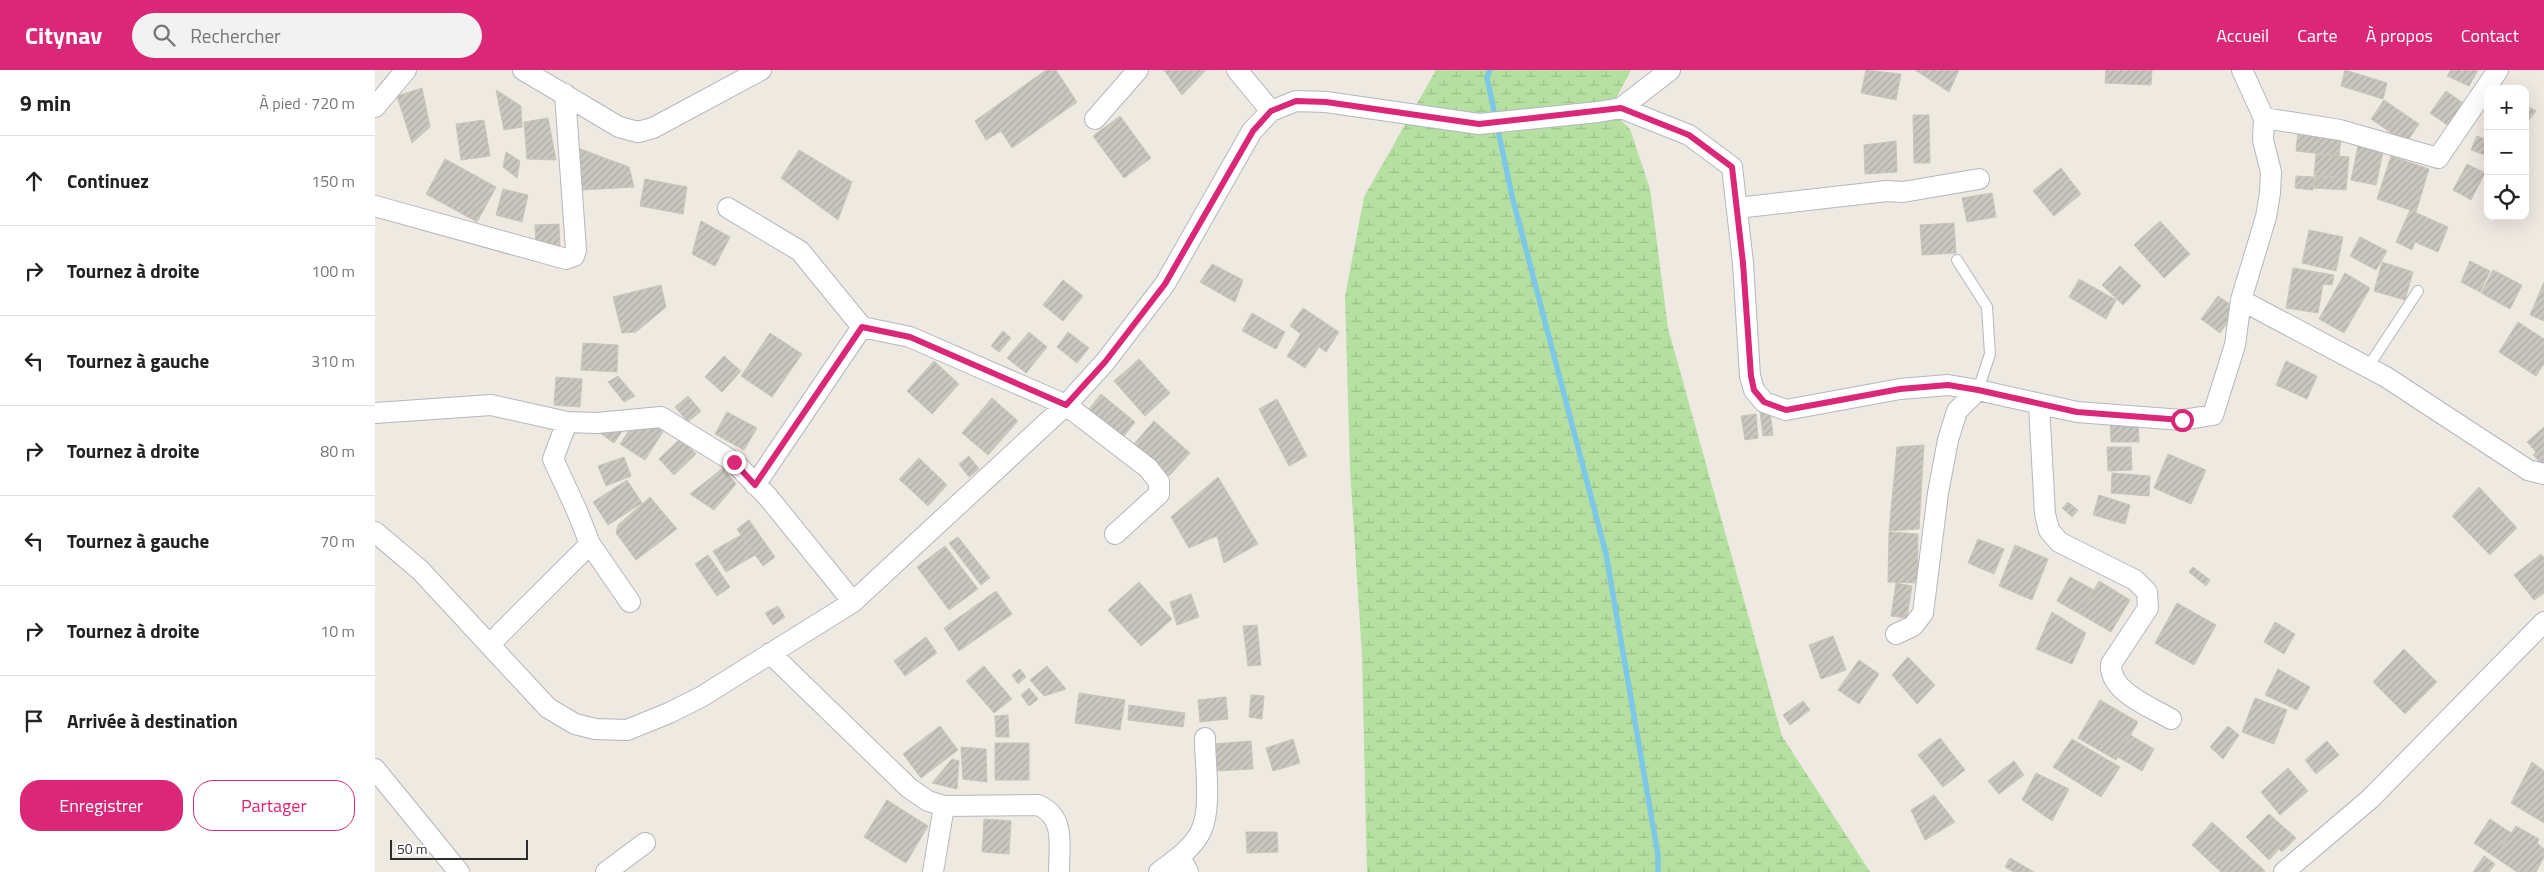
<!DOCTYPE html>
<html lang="fr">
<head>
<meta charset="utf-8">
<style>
  :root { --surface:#fff; --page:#f2f2f2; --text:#222; --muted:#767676; --line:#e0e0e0; --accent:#db2777 }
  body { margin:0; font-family:"Titillium Web",sans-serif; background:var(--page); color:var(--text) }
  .controls { position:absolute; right:15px; top:15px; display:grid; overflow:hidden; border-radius:10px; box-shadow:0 5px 20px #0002 }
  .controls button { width:45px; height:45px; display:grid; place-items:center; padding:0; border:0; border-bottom:1px solid var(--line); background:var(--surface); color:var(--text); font:25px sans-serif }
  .scale { position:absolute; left:15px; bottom:12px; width:138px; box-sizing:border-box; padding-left:5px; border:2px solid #2d2d2d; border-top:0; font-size:14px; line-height:18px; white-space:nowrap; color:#2d2d2d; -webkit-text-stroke:4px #fff; paint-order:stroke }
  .stop { position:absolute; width:15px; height:15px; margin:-11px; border:4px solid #db2777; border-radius:50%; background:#fff }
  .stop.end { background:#db2777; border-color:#fff; box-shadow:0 1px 5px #0008 }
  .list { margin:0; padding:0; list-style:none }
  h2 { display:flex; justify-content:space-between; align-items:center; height:65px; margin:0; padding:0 20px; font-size:21px }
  h2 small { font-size:16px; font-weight:400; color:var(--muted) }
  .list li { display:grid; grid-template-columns:32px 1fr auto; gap:15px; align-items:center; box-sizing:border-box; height:90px; padding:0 20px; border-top:1px solid var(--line) }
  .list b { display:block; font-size:19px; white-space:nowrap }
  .list em { font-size:16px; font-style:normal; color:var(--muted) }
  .actions { display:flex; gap:10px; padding:15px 20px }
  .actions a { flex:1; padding:11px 0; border:1px solid var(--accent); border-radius:20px; text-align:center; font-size:18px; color:var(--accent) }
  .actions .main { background:var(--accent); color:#fff }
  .icon { flex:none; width:28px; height:28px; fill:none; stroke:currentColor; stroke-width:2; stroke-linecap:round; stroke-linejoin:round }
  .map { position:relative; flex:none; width:2169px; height:802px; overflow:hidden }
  header { display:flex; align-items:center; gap:30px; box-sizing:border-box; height:70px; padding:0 25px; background:var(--accent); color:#fff }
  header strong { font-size:24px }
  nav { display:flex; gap:28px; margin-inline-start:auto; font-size:18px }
  .search { width:350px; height:45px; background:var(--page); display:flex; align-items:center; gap:12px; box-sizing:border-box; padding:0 18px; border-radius:28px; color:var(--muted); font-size:19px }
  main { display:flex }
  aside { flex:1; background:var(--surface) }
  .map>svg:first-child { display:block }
  .wetland { fill:url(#wetland-marsh) }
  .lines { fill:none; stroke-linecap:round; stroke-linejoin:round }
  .stream { stroke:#7dc8e7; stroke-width:5.5 }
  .building { fill:url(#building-hatch); stroke:#c9c5bb }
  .lane-casing { stroke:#b5b7bf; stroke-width:12 }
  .street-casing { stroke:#b5b7bf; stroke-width:22 }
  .lane { stroke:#fff; stroke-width:10 }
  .street { stroke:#fff; stroke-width:20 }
  .route { stroke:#db2777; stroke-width:6 }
</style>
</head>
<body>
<header>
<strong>Citynav</strong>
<div class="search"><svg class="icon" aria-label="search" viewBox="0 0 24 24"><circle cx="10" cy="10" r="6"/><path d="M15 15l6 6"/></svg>Rechercher</div>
<nav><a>Accueil</a><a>Carte</a><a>À propos</a><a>Contact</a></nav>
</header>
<main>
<aside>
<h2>9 min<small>À pied · 720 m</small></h2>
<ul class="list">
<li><svg class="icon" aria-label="ahead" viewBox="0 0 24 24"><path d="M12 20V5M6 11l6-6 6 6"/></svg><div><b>Continuez</b></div><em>150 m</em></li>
<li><svg class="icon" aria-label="right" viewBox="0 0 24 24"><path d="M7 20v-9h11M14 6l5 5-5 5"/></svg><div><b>Tournez à droite</b></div><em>100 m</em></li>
<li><svg class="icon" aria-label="left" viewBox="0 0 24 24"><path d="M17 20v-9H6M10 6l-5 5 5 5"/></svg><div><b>Tournez à gauche</b></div><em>310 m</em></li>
<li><svg class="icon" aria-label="right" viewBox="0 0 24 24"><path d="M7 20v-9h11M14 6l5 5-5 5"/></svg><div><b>Tournez à droite</b></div><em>80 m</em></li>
<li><svg class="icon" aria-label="left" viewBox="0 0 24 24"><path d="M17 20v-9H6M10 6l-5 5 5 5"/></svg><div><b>Tournez à gauche</b></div><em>70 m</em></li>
<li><svg class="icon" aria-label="right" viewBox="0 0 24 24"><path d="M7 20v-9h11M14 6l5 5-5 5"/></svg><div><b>Tournez à droite</b></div><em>10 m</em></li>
<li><svg class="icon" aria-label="arrive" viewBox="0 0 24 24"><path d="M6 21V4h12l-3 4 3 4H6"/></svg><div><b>Arrivée à destination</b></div></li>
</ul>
<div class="actions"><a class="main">Enregistrer</a><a>Partager</a></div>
</aside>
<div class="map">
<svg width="2169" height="802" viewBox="0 0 2169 802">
  <defs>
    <pattern id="wetland-marsh" width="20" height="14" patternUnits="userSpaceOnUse" patternTransform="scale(1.25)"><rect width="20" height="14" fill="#b5e0a2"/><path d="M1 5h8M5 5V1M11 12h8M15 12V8" fill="none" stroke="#9cc08c"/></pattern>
    <pattern id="building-hatch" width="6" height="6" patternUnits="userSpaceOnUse" patternTransform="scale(1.25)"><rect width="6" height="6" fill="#cac7bf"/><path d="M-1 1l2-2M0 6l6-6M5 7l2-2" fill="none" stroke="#aeaba4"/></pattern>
  </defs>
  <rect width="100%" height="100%" fill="#eee9e1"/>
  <path class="wetland" d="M1061,0H1256L1235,40L1255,59L1275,119L1293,258L1407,666L1495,802H992L987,586L975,399L970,227L989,127Z"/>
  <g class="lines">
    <path class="stream" d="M1115,0L1112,8L1137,126L1231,484L1283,785V802"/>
  </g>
  <path class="building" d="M671,0H681L702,32L637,78L626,61L611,70L600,51Z
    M789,0H831L807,25Z
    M1491,0L1526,4L1521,30L1486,23Z
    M1540,0H1584L1574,22Z
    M1731,0H1777L1776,15L1730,13Z
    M1970,0L2012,13L2008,29L1966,16Z
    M2076,0H2103L2094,16L2072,6Z
    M47,18L55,57L37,73L22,26Z
    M121,20L146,36L147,57L129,60Z
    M2071,21L2091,35L2075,57L2055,43Z
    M2009,30L2044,54L2031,73L1996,49Z
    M2150,35L2161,41L2150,55Z
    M1538,45H1554L1555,93H1539Z
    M745,46L776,88L749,108L718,66Z
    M173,48L181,90L152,89L149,52Z
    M109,50L115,86L86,90L81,54Z
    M1923,62L1966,67L1964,86L1921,81Z
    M2102,66L2113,70V86L2096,80Z
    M1521,71L1522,102L1490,104L1489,75Z
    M1983,76L2008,82L2001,115L1976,110Z
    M200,77L254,97L259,117L207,120Z
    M424,80L477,112L463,150L406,108Z
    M131,82L145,91L142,108L128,97Z
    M1941,84L1974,87L1972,108L1939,105Z
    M2016,86L2054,99L2041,142L2002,129Z
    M70,89L121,117L102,152L51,124Z
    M2092,94L2110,103L2096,130L2078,120Z
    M1686,98L1706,124L1679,146L1658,121Z
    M1921,106L1939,107L1938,120L1920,118Z
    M1940,106L1972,108L1971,120L1939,118Z
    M270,109L312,117L308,144L265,136Z
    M128,119L153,125L147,152L121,145Z
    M1617,123L1621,147L1592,152L1587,128Z
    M2035,140L2073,157L2063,182L2040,172L2037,180L2021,172Z
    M326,151L355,167L340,196L317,184Z
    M1785,151L1815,184L1789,208L1759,175Z
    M1579,153L1581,183L1547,185L1545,155Z
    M184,154L185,177L161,178L160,155Z
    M1934,160L1968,167L1961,201L1927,193Z
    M1985,167L2012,181L2001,200L1975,186Z
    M2095,191L2115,201L2105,222L2086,212Z
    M2007,192L2038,202L2030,230L1999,221Z
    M837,194L868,210L860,232L825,212Z
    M1745,196L1766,216L1748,235L1727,215Z
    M1918,198L1959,205L1957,215L1948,214L1943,243L1911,238Z
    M2118,200L2147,215L2135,239L2106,223Z
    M1970,203L1995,218L1969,263L1944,249Z
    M1704,209L1741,230L1731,249L1694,227Z
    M688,210L708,226L688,251L668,235Z
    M2169,212V251L2155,245Z
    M286,215L291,237L261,262L247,263L238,227Z
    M1843,226L1862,239L1845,263L1826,249Z
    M928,238L964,262L951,282L944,277L930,298L912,286L926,264L915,256Z
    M877,243L910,262L901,279L867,261Z
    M2143,252L2169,269V294L2161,306L2124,282Z
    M628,261L636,268L624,282L616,276Z
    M654,262L672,277L651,303L632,288Z
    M693,262L714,278L702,293L682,277Z
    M395,263L427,284L397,327L366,306Z
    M208,273L243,275L242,302L206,300Z
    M349,286L366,301L347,322L330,307Z
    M764,289L795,323L770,346L739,311Z
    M559,291L584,314L557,344L532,321Z
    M1911,291L1942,306L1932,329L1901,315Z
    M243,306L260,326L249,332L233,312Z
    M181,307L207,309L205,337L179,335Z
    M726,324L760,352L745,371L711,343Z
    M313,326L326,341L313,352L300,337Z
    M617,328L643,351L613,385L587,363Z
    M902,329L932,386L914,396L884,339Z
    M1395,340L1398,365L1388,366L1385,341Z
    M352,342L382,358L369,380L340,364Z
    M265,344L289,360L270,390L245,374Z
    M1381,344L1383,368L1370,370L1366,346Z
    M1735,349H1763L1764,372H1736Z
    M779,351L815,383L794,406L759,374Z
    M215,356L250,357L239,373Z
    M2169,357V397L2158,385L2161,382L2152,372Z
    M306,368L321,384L299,405L284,389Z
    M1549,375L1544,459L1514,461L1522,377Z
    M1732,377H1756L1757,400L1733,401Z
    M1793,384L1831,400L1816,434L1779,418Z
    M594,386L604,399L594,407L584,394Z
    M249,387L256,406L231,416L223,396Z
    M544,388L572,415L553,436L524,409Z
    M348,398L361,414L339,440L315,424Z
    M1737,403L1775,406L1774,426L1736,423Z
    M843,407L883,474L849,493L842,466L814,478L796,447Z
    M252,410L267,433L233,455L218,432Z
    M2104,417L2142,458L2115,485L2077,446Z
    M1724,425L1755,435L1750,454L1718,445Z
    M275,427L302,459L261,490L241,463L243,455Z
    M1693,432L1703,440L1697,447L1687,438Z
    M374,450L400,487L388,496L362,459Z
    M1514,462L1543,464L1542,513L1513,512Z
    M366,465L380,485L351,502L338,481Z
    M583,467L615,508L606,515L574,473Z
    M1603,469L1629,479L1619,504L1593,493Z
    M1640,475L1673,489L1657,530L1624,516Z
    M570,476L603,519L574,540L542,497Z
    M2166,484L2169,488V523L2159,530L2139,505Z
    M333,485L355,517L342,526L320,494Z
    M1818,497L1835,510L1831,516L1814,502Z
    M1695,507L1719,520L1705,544L1682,531Z
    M1724,511L1755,530L1736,562L1705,544Z
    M764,512L797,549L766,576L733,540Z
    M1521,513L1537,516L1532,548L1516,546Z
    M621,521L637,544L584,581L569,558Z
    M816,524L824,547L802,555L795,532Z
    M1802,533L1841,555L1819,595L1780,573Z
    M403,536L410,547L398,555L390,543Z
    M1677,542L1711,563L1697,594L1661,579Z
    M1900,552L1920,564L1909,584L1889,572Z
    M882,555L886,595L873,596L868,556Z
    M1458,566L1471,600L1446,609L1434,575Z
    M551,567L562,583L530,606L519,591Z
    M2029,579L2062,612L2030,644L1998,612Z
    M1533,587L1560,615L1542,634L1517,605Z
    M1484,590L1504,604L1484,634L1463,620Z
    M609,596L637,629L619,643L591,611Z
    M672,596L691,619L669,626L655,610Z
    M645,599L651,607L643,614L637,605Z
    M1903,599L1935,617L1922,640L1890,625Z
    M654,618L663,629L654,636L646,625Z
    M704,623L750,630L745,660L700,653Z
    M876,625L889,626L887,649L874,647Z
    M851,627L853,649L825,652L823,630Z
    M1880,628L1912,640L1899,674L1867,662Z
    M1725,630L1763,652L1741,690L1703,668Z
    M1428,631L1435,640L1415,655L1408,645Z
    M754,635L810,643L808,657L753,650Z
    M633,645L634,667H621L620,646Z
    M565,656L583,680L546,708L528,684Z
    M1853,656L1864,665L1848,689L1835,677Z
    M1755,665L1779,679L1767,701L1743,687Z
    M1565,668L1590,700L1568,717L1543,685Z
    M918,669L925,693L898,701L891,678Z
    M1697,669L1745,697L1726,727L1678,697Z
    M876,671L878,699L839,701L837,674Z
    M1952,671L1964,685L1941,704L1930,690Z
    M620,673H654V710H620Z
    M586,677L611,679L612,712L588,709Z
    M577,689L584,691L582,719L557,713Z
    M1639,691L1649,705L1624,724L1613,711Z
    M2157,692L2169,701V753L2136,733Z
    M1913,698L1933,721L1905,745L1886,722Z
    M1661,703L1694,719L1677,751L1647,730Z
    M1559,725L1580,752L1550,770L1536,740Z
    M512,730L553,756L531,793L489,767Z
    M1894,744L1921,768L1907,782L1904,779L1894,790L1871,767Z
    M609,749L636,751L634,784L607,782Z
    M2115,749L2136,763L2120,787L2099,773Z
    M1837,752L1890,801L1888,802H1846L1817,775Z
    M2141,756L2164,769L2162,773L2169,779V787L2161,802H2142L2120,787Z
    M871,762H902L903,782L872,783Z
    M2109,786L2120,794L2114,802H2098Z
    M1635,788L1659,802H1639L1630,797Z"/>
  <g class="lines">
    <g class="lane-casing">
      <path id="lane" d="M1582,190L1612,237L1615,284L1603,320
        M1993,297L2043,221"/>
    </g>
    <g class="street-casing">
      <path id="street" d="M148,0L244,57L263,62L278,58L386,0
        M862,0L896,41
        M0,37L31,0
        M1246,38L1314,65L1357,97L1368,193L1375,306L1379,320L1389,332L1411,340L1525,319L1573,315L1603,320L1702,342L1807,350L1838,345L1860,275L1866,230L1891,147L1895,123L1896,102L1888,70L1889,48L1867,0
        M1889,48L1965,60L2063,88L2123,0
        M720,49L763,0
        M0,136L191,189L199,186L201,180L190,24
        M353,138L425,181L487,257L535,267L691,335L773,398L784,412V424L740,464
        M1362,138L1512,121L1528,122L1604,109
        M1866,230L2011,307L2153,400L2169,404
        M1664,335L1670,444L1674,460L1684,472L1760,510L1772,522L1773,538L1736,594C1734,622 1776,637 1796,649
        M0,343L116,335L192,352L222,353L286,347L359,392L393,427L478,532
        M192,352L178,389L202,441L215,474L255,532
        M380,415L487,257
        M0,462L45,500L173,638L200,654L220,659L252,660L294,643L326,627L478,532L691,335L730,292L790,214L877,61L896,41L921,31L951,32L1104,54L1223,42L1246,38L1295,0
        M1521,564L1538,556L1548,543L1563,423L1573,370L1582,341L1603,320
        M114,575L215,474
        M395,583L534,718L553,731L569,736L663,735C691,747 684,775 684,802
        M0,699L84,802
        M805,787L813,802
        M231,802L270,773
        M558,802L569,736
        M784,802C799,791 818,778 826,761C837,738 830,694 830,668
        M1909,802L1995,729L2169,552"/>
    </g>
    <use href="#lane" class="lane"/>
    <use href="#street" class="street"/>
  </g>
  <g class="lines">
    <path class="route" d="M359,392L380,415L487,257L535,267L691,335L730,292L790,214L878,61L896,41L921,31L951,32L1104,54L1246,38L1314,65L1357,97L1368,193L1376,306L1379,320L1389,332L1411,340L1525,319L1573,315L1603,320L1702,342L1807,350"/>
  </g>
</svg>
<div class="controls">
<button>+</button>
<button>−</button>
<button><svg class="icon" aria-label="locate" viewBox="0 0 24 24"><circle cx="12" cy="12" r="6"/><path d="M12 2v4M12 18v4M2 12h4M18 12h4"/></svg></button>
</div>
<div class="scale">50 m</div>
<div class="stop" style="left:1807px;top:350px"></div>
<div class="stop end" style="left:359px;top:392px"></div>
</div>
</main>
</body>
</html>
